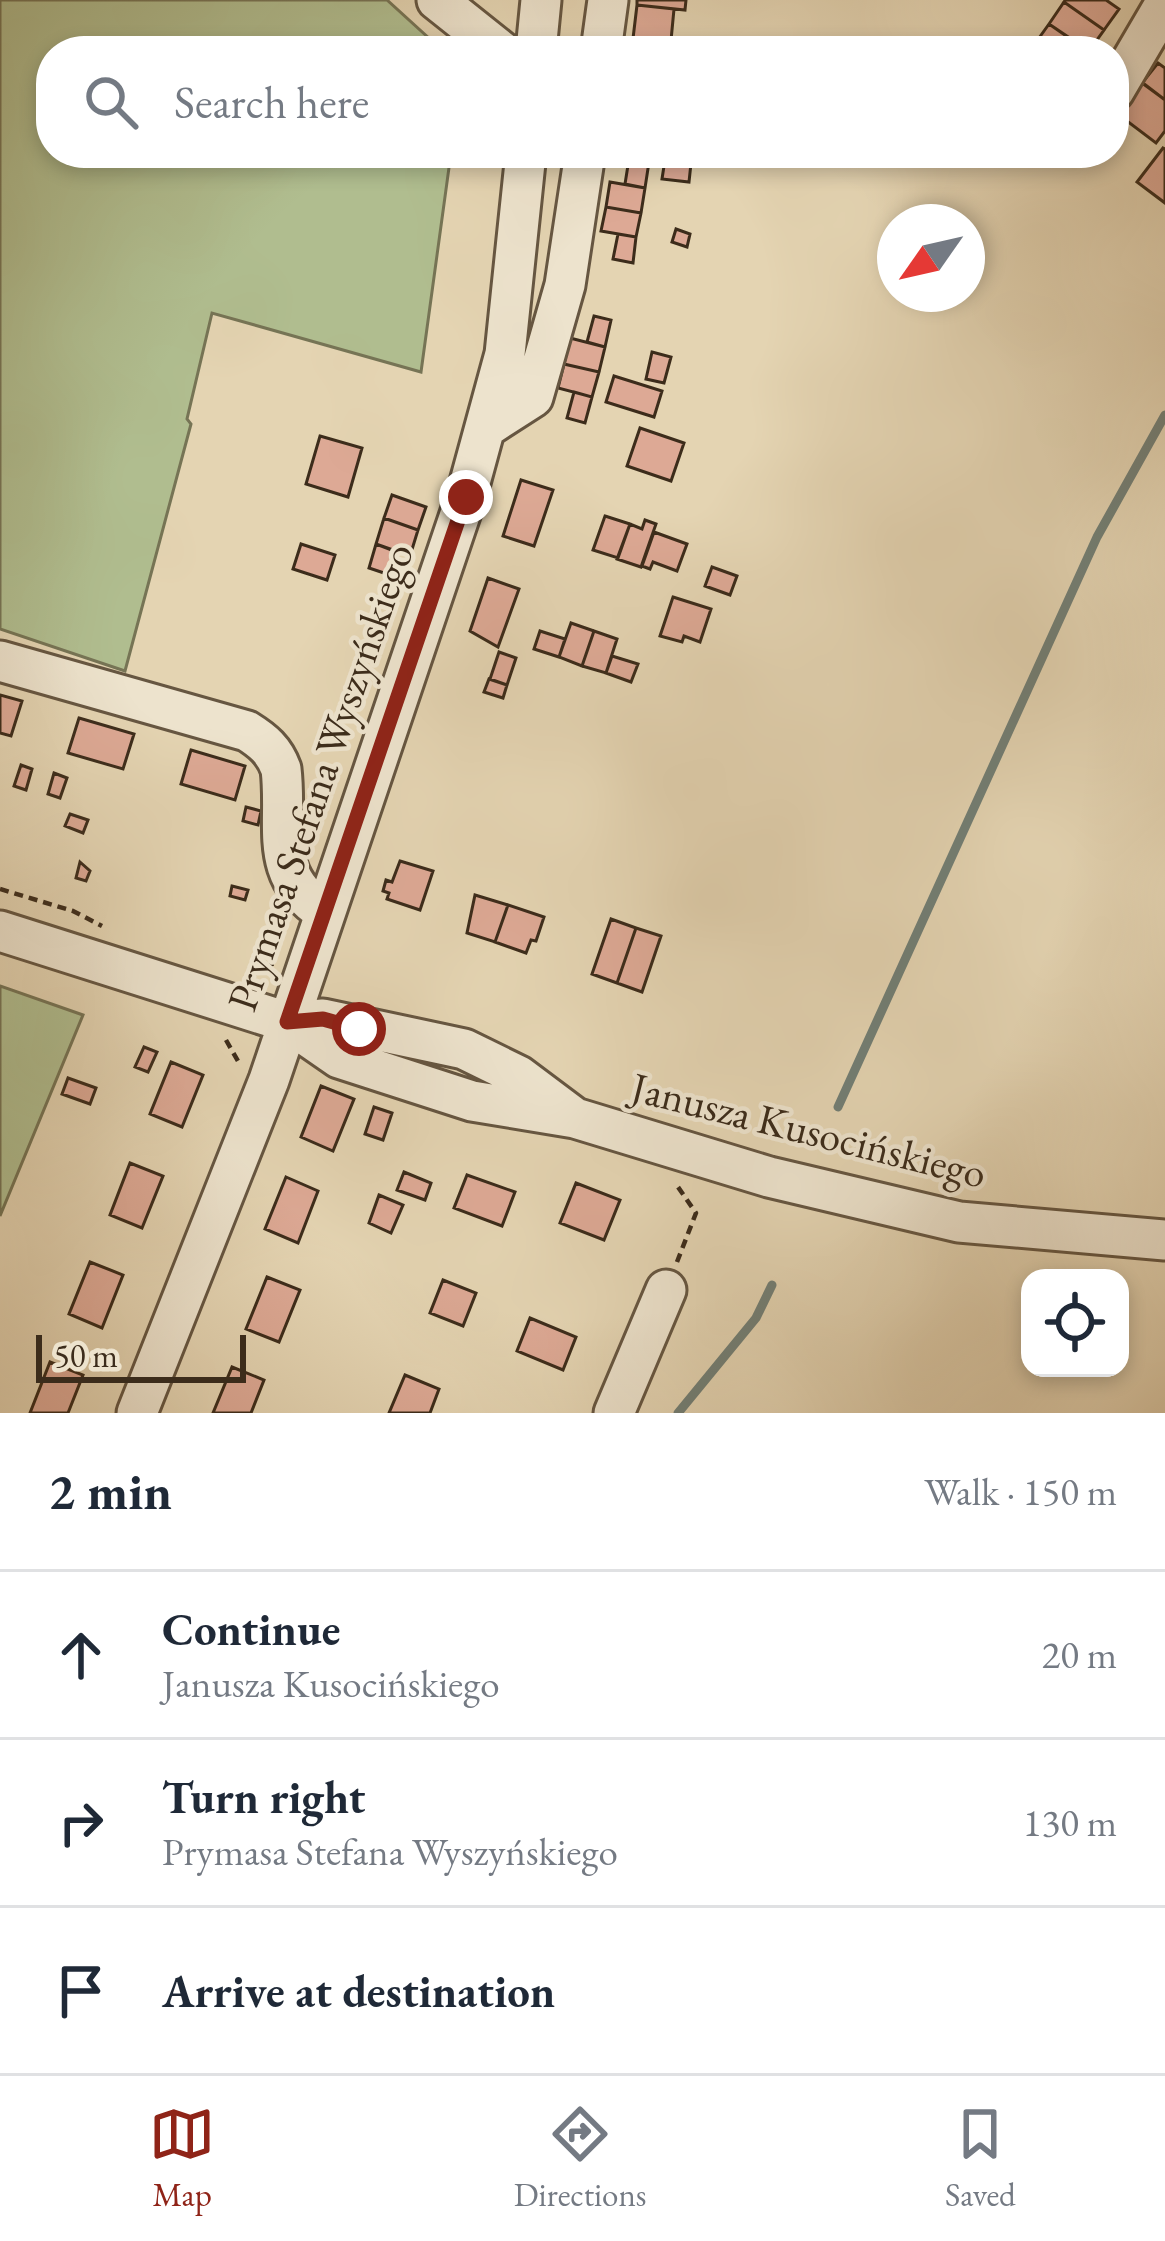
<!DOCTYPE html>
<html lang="en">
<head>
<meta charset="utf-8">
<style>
  :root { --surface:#fff; --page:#f6f6f7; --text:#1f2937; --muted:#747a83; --line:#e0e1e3; --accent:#8f2418 }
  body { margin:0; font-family:"EB Garamond",serif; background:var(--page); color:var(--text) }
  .controls { position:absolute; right:36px; bottom:36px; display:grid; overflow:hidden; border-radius:24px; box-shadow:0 6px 18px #0003 }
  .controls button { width:108px; height:108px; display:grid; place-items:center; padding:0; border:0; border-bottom:3px solid var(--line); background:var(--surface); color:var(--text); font:60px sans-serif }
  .compass { position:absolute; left:877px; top:204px; width:108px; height:108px; border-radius:50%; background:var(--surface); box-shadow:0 6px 18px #0003; rotate:236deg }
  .scale { position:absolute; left:36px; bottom:30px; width:210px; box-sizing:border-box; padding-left:12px; border:6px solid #3c2c1b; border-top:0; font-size:33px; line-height:42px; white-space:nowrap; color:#3c2c1b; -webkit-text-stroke:9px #ede3cd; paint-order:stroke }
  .stop { position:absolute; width:36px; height:36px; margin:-27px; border:9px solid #8f2418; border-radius:50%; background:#fff }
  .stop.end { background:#8f2418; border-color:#fff; box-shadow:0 3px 12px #0008 }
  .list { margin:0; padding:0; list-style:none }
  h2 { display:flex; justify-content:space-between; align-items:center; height:156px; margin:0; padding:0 48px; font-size:51px }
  h2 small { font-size:39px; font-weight:400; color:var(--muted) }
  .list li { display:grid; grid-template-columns:78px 1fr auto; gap:36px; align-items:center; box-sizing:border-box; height:168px; padding:0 48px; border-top:3px solid var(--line) }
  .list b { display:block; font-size:45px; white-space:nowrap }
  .list p { margin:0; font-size:39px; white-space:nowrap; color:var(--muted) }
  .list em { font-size:39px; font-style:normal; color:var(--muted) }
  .icon { flex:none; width:66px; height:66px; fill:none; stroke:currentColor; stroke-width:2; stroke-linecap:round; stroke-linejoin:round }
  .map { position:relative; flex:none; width:1165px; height:1413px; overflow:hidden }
  .search { position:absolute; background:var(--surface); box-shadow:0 6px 18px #0003; left:36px; right:36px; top:36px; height:132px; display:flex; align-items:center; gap:30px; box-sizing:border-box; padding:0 42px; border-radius:48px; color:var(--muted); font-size:45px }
  .sheet { height:660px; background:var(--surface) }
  nav { display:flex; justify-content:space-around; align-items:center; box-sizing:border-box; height:168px; border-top:3px solid var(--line); background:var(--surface); font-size:33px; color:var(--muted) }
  nav a { display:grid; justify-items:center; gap:6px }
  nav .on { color:var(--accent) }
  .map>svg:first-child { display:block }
  .green { fill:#b0bd8f; stroke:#767455; stroke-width:3 }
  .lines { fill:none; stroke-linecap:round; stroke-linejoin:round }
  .stream { stroke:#727f76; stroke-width:9 }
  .building { fill:#dda995; stroke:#3c2c1b; stroke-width:3 }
  .minor-casing { stroke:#665641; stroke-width:45 }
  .path { stroke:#3c2c1b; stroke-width:4.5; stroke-dasharray:9 6; stroke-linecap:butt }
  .minor { stroke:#ede3cd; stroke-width:39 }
  .route { stroke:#8f2418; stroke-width:15 }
  .labels { text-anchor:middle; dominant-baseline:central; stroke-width:9; stroke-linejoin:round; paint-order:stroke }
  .street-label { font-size:42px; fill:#3c2c1b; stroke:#ede3cd }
</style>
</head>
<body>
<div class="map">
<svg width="1165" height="1413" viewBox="0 0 1165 1413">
  <rect width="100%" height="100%" fill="#e4d4b2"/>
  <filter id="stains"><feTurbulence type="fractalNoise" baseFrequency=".00167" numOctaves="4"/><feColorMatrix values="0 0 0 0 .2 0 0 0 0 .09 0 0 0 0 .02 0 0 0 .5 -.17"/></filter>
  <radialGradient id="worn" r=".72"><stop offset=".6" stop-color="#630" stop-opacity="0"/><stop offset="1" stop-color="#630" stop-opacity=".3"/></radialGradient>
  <path class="green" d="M0,0H387L443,51H51V153H451L421,372L212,313L187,419L191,424L125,671L0,629Z
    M0,986L83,1015L0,1216Z"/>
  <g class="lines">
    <path class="stream" d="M838,1107L1097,537L1165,415
      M678,1413L756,1318L772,1285"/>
  </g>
  <path class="building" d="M637,0H686L685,10L637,5Z
    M1066,0H1106L1119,9L1104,30L1064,2Z
    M1064,2L1104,30L1089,51L1049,24Z
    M637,5L674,9L670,51L632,47Z
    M1049,24L1088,51H1043L1034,45Z
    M1158,63L1165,68V100L1142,83Z
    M1139,80L1165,100V131L1156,143L1115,112Z
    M1163,148L1165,149V203L1137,182Z
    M666,153L692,154L689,182L662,179Z
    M629,159L649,162L645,188L625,184Z
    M610,182L645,188L641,213L606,207Z
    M606,207L641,213L636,237L601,231Z
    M676,229L690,234L687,247L672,242Z
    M618,234L636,237L633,263L613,259Z
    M594,316L611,320L605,347L587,342Z
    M570,338L605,347L599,372L564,364Z
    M652,352L671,357L664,383L646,379Z
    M564,364L599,372L592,397L558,388Z
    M614,376L662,391L654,417L606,402Z
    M574,392L592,397L585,423L567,418Z
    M640,428L684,443L671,481L627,466Z
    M320,436L362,448L348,497L306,484Z
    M521,480L553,490L534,546L503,536Z
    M392,495L426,507L418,530L384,518Z
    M605,516L630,524L618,558L593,550Z
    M384,518L418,530L410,556L376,544Z
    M645,520L656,524L641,567L617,559L630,524L642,529Z
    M654,532L687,544L677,571L653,562L650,569L642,566Z
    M301,544L335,555L327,580L293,569Z
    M376,544L397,552L390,575L369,568Z
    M712,567L737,576L730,595L705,586Z
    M488,578L519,589L498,647L470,631Z
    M673,597L711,609L700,642L684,636L682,642L660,636Z
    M571,623L594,631L582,666L559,657Z
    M540,631L565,639L559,657L534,649Z
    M594,631L617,639L606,673L582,666Z
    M499,652L516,658L507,685L490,679Z
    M612,656L638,664L631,682L606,673Z
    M489,679L507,685L503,698L484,692Z
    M0,695L22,701L11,736L0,733Z
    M79,718L134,734L123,769L68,753Z
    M191,750L245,766L235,800L181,784Z
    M21,765L32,769L26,790L14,786Z
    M54,773L67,778L60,798L48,794Z
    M246,807L261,811L258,825L243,821Z
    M70,814L88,820L83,833L65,826Z
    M400,861L433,871L420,910L387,899L389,893L383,891L386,880L392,882Z
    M80,862L90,871L86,881L76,878Z
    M232,886L248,890L245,900L230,896Z
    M475,895L508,905L495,942L467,933Z
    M508,905L544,917L536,941L531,940L526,953L495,942Z
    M611,919L636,928L617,983L592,974Z
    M636,928L661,936L642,992L617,983Z
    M144,1047L157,1052L148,1072L135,1067Z
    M171,1062L203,1075L182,1127L150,1114Z
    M68,1078L96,1088L90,1104L62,1094Z
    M321,1086L354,1099L333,1151L301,1137Z
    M374,1107L392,1113L383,1140L365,1134Z
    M130,1163L163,1176L142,1228L110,1215Z
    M404,1172L431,1183L425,1200L397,1190Z
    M467,1175L515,1192L502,1226L454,1208Z
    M286,1177L318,1191L298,1243L265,1229Z
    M576,1183L620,1200L604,1240L560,1223Z
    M379,1195L403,1205L391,1233L369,1223Z
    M90,1262L123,1275L102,1328L69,1314Z
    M267,1277L300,1290L279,1342L246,1329Z
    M443,1280L476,1293L463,1326L430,1313Z
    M530,1318L576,1337L563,1370L517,1351Z
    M50,1362L83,1375L68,1413H30Z
    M232,1367L264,1380L251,1413H213Z
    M405,1375L439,1389L430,1413H389Z"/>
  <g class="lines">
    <g class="minor-casing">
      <path id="minor" d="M437,0L501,51
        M536,51L541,0
        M601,51L608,0
        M1114,91L1165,4
        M485,428L533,397L565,285L585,153
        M0,661L247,731C263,741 274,750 281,769C288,826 266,875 325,912
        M0,931L287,1022L339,1058L472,1101L575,1118L769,1177L959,1222L1165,1240
        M287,1022L323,1019L464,1049L519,1076L575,1118
        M137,1413L269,1080L466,497L505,354L526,153
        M614,1413L666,1290"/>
    </g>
    <path class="path" d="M0,889L73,911L102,926
      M252,975L274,963
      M226,1040L238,1061
      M677,1262L696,1213L678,1187"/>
    <use href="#minor" class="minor"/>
  </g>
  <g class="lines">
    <path class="route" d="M359,1029L323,1019L287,1022L466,497"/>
  </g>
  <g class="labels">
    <g class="street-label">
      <text transform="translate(320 777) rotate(-71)">Prymasa Stefana Wyszyńskiego</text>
      <text transform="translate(809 1130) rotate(14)">Janusza Kusocińskiego</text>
    </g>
  </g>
  <rect width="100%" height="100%" filter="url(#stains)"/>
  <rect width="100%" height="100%" fill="url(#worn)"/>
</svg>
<div class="controls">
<button><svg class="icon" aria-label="locate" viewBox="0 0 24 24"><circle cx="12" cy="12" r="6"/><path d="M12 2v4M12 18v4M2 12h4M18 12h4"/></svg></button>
</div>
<svg class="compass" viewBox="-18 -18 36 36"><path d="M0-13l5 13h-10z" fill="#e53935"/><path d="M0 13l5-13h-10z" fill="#747a83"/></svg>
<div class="scale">50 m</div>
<div class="stop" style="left:359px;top:1029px"></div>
<div class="stop end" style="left:466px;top:497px"></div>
<div class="search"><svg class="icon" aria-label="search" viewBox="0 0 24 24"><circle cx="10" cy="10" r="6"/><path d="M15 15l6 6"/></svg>Search here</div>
</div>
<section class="sheet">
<h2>2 min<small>Walk · 150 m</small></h2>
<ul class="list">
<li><svg class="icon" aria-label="ahead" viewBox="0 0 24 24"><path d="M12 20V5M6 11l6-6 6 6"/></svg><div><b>Continue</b><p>Janusza Kusocińskiego</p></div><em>20 m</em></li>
<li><svg class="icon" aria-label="right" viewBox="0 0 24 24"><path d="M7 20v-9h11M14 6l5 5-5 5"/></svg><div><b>Turn right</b><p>Prymasa Stefana Wyszyńskiego</p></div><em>130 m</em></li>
<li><svg class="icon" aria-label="arrive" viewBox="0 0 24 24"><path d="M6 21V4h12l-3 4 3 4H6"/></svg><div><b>Arrive at destination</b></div></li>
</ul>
</section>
<nav>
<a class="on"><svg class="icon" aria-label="map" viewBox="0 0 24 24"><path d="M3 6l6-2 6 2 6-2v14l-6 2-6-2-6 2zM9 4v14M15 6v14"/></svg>Map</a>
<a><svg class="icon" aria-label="directions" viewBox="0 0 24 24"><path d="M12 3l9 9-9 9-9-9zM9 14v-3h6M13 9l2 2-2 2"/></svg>Directions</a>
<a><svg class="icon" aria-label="saved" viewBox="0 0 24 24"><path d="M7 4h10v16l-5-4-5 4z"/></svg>Saved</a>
</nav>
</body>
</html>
